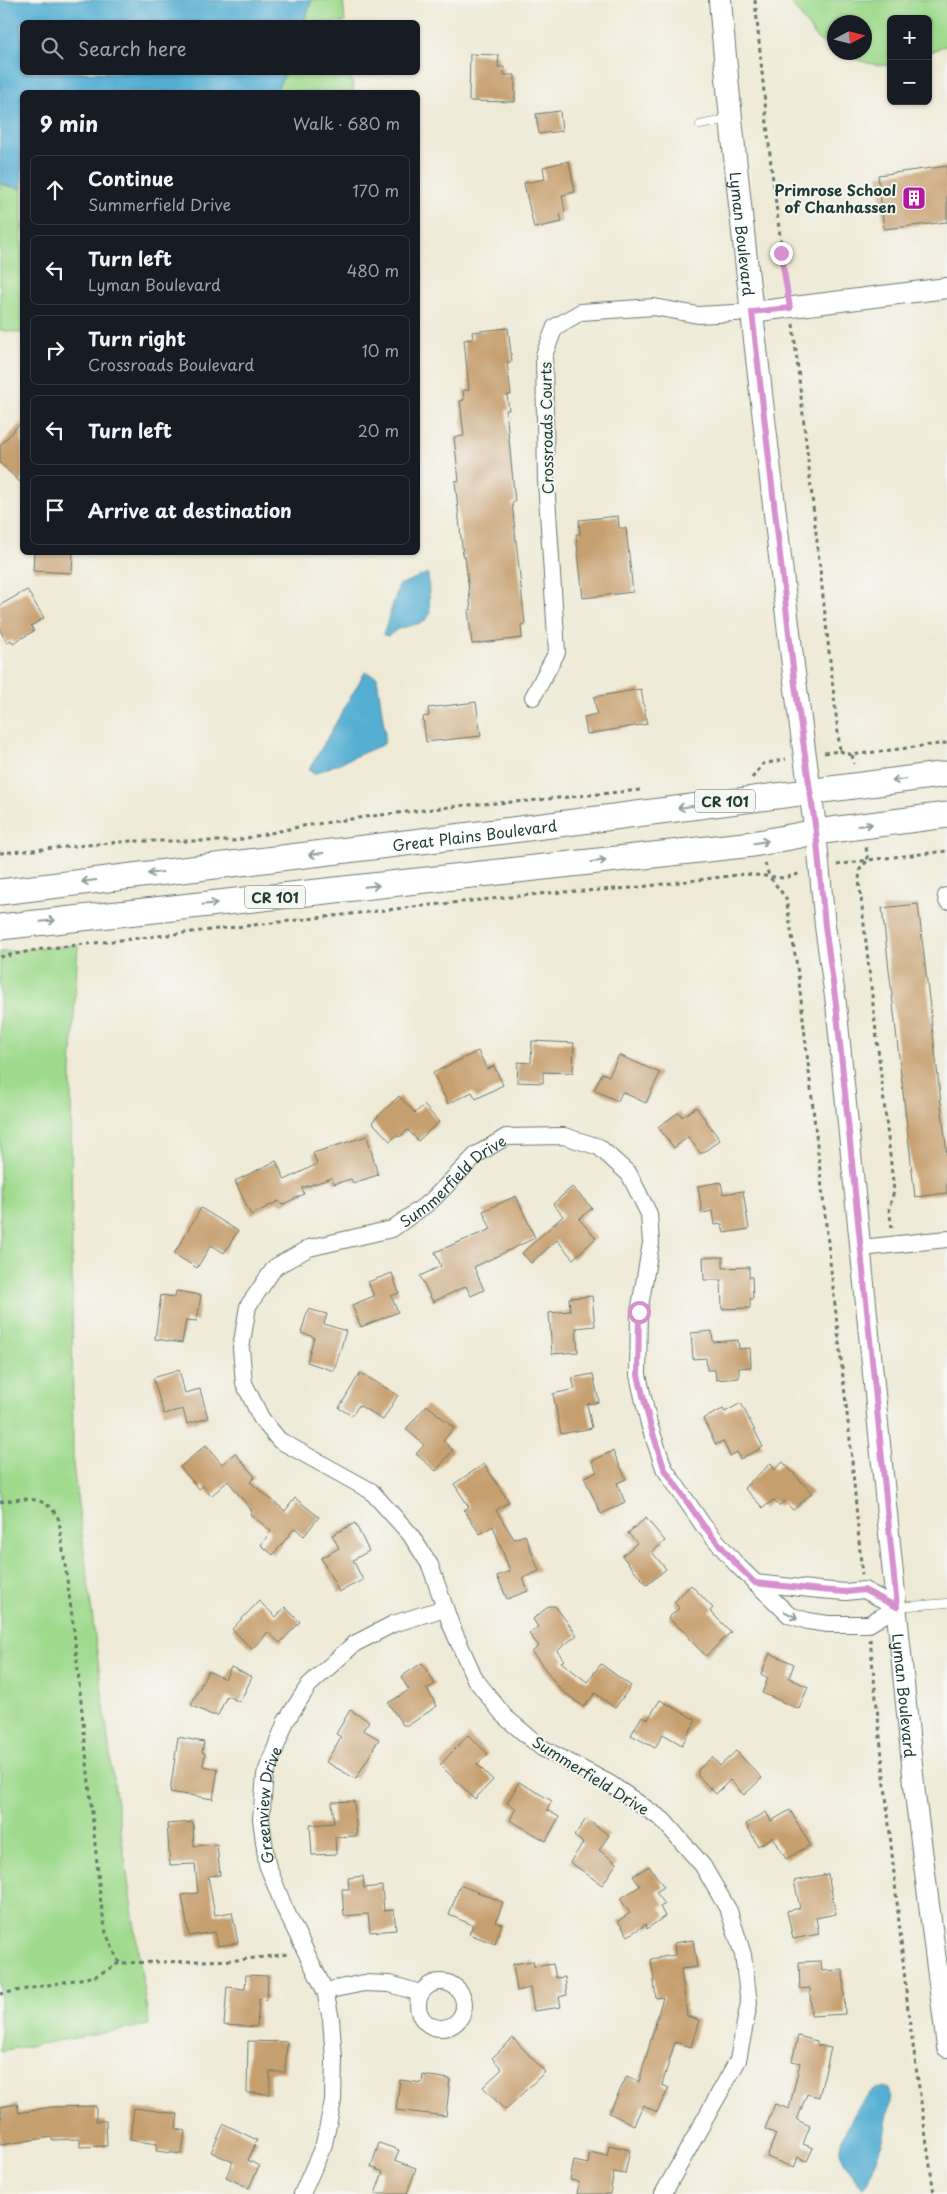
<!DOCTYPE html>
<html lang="en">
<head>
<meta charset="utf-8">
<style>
  :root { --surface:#171b24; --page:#242831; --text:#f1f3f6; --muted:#9ea1a6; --line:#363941 }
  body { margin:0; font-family:"Playpen Sans",sans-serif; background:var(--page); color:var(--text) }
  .controls { position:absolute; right:15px; top:15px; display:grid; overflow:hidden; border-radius:8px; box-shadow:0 1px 4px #0004 }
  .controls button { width:45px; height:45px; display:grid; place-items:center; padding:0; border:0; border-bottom:1px solid var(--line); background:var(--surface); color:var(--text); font:25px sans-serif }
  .compass { position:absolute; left:827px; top:15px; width:45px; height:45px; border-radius:50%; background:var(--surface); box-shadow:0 1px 4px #0004; rotate:83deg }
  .stop { position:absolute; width:15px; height:15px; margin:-11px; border:4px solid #d690ce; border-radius:50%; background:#fff }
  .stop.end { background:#d690ce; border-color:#fff; box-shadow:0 1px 5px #0008 }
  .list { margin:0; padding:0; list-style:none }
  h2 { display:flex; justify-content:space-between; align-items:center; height:65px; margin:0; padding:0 20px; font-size:21px }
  h2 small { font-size:16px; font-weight:400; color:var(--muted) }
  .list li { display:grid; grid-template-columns:32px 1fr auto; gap:15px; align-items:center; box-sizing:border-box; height:70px; margin:0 10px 10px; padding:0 10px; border:1px solid var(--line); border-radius:8px }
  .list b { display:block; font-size:19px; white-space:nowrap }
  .list p { margin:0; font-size:16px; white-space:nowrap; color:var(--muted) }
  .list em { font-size:16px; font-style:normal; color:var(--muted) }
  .icon { flex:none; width:28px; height:28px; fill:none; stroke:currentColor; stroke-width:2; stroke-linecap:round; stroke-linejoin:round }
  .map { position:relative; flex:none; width:947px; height:2194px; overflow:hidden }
  .search { position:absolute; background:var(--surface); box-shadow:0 1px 4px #0004; left:20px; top:20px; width:400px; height:55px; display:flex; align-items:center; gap:12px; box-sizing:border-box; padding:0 18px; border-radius:8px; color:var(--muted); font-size:19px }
  .panel { position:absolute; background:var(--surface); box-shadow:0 1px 4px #0004; left:20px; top:90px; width:400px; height:465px; border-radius:8px }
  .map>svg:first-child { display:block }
  .green { fill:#9fda8d; stroke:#5f8c60 }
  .water { fill:#55afd3; stroke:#3a7684 }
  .building { fill:#c69f6e }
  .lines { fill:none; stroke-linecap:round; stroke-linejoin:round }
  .service-casing { stroke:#687a6d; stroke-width:9 }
  .minor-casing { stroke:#687a6d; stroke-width:18 }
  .tertiary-casing { stroke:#687a6d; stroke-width:22 }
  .secondary-casing { stroke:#687a6d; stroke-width:24 }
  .primary-casing { stroke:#687a6d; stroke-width:27 }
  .path { stroke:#687a6d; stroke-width:3; stroke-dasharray:4 4; stroke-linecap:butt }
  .service { stroke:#fff; stroke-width:8 }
  .minor { stroke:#fff; stroke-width:16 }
  .tertiary { stroke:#fff; stroke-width:20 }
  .secondary { stroke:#fff; stroke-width:22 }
  .primary { stroke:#fff; stroke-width:25 }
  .oneway { stroke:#8f9e9a }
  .route { stroke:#d690ce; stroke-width:6 }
  .labels { text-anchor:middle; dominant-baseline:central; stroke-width:4; stroke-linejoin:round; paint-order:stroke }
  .shield { fill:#f6f6f2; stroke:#60746d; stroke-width:1 }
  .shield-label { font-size:14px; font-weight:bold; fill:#1f3d34 }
  .poi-label { font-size:15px; font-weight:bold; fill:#1f3d34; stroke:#f6f6f2; text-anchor:end }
  .street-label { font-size:15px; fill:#1f3d34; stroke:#f6f6f2 }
</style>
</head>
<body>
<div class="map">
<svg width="947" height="2194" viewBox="0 0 947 2194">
  <rect width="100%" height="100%" fill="#f6f6f2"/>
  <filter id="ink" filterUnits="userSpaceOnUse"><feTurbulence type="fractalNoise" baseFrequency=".02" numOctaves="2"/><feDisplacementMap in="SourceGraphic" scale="10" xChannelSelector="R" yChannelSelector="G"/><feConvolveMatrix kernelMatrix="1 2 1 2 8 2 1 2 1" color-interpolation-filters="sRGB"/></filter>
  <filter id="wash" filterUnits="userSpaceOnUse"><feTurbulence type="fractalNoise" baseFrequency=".0096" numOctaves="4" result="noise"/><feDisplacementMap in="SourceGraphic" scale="20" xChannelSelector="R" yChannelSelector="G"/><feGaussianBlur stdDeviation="1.12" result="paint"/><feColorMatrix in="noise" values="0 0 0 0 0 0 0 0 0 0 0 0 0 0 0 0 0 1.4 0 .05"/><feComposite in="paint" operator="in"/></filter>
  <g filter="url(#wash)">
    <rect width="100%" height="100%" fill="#efead6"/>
    <path class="green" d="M312,0H343L345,22H304Z
      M789,0H947V46L941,47L928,54V19H891V65C875,67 855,60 841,53L864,52V22H834V49L818,40Z
      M286,72L350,73L354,92H275Z
      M0,184L22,189V333L0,330Z
      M418,245L422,278L418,298Z
      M78,945L71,1071L73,1464L112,1770L149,2025L0,2051V952Z"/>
    <path class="water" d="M0,0H312L304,22H22V72L286,73L275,92H22V189L0,184Z
      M428,573L430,614L424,622L398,629L388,636L383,635L399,585Z
      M365,672L377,677L385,733L384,744L314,774L309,770Z
      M884,2087L889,2089L891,2095L884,2137L868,2183L862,2187C854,2179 842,2162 840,2151C838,2139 859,2105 867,2096C871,2091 878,2089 884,2087Z"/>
    <g id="blocks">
      <path class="building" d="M470,54L499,55L498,67H504V75H515V102L469,101Z
        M560,111L562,131L539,134L536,114Z
        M569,161L575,192L562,195L565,212L560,213L562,222L534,228L524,183L545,179L543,167Z
        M947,166V222L884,229L878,175Z
        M508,328L512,362H507L511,395H507L509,410H506L515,502L512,503L525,624L521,625L522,638L472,644L468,610H471L465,556H463L455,481H459L454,437L464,436L460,401L464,400L463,390H469L464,340L473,339L472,332Z
        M22,421V484L0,463V446Z
        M618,516L619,528H626L633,592L583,598L576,534H580L579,520Z
        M34,552H73L72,573L33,571Z
        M27,590L44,618L31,626L34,631L13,643L11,640L7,643L0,630V605Z
        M641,689L647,724L587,734L584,717L597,714L594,697Z
        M476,702L481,736L426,742L423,717L429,716L428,708Z
        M918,904L947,1155V1193L915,1197L882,908Z
        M532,1041L574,1043L573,1073L543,1072V1083L517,1082L518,1062L531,1063Z
        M478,1051L487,1069L494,1066L503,1085L476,1099L472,1092L448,1104L433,1073Z
        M619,1055L660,1073L646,1103L622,1092L618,1101L594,1090L602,1073L609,1076Z
        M399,1096L415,1113L424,1105L439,1122L418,1141L408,1130L399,1137L397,1135L390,1141L372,1122Z
        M696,1107L720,1140L701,1154L688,1137L674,1148L658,1127L679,1112L682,1117Z
        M367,1136L378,1175L353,1183L351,1179L334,1184L332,1178L302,1188L304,1194L282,1205L279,1201L251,1215L235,1181L276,1161L285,1180L317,1164L313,1153Z
        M721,1182L723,1194L743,1191L749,1229L724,1233L722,1224L715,1225L713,1211L702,1213L698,1186Z
        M572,1187L592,1208L579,1219L596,1238L573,1259L557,1240L531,1263L522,1253L563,1216L553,1204Z
        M516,1196L535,1238L474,1267L484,1290L471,1296L466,1286L433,1302L420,1276L441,1266L435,1252L491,1229L483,1211Z
        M201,1208L238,1231L224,1253L211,1245L197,1268L174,1254Z
        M703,1257H723V1268L749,1267V1277H752L753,1299H750V1308L722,1309L721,1280H704Z
        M392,1273L399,1293L391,1296L398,1312L361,1327L352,1305L374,1296L368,1282Z
        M176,1291L201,1295L197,1321L186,1320L182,1343L155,1339L161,1295L175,1297Z
        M592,1296L595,1326L576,1328L578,1352L552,1354L549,1313L570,1311L569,1298Z
        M308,1309L327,1314L324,1324L346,1331L334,1371L307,1362L314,1337L301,1333Z
        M712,1331L713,1342L738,1340L739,1349L750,1348L751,1367L739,1368V1378L716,1380L715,1370H707L706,1358L693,1359L691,1333Z
        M179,1370L185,1393L200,1389L208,1418L187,1424L183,1409L164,1414L153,1378Z
        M360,1373L398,1395L383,1420L359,1405L352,1416L339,1408Z
        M593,1374L599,1402L587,1404L592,1428L561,1434L553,1394L575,1389L572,1378Z
        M741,1403L763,1447L740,1459L737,1452L730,1456L723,1441L716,1445L703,1419L723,1409L725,1412Z
        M427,1405L454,1428L443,1441L453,1450L436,1471L416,1454L424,1445L406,1429Z
        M206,1445L222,1464L235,1453L255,1477L250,1482L285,1511L295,1498L319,1517L304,1536L295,1528L273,1555L261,1545L271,1531L250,1514L252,1511L228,1481L211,1496L203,1486L199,1489L180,1467Z
        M613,1451L626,1479L617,1483L625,1502L601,1514L584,1477L597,1472L592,1461Z
        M783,1462L812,1493L793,1510L784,1501L779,1506L773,1500L763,1508L744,1488L771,1463L774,1470Z
        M484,1464L509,1502L496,1510L514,1539L525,1535L539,1571L523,1578L528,1591L507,1599L497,1576L510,1571L493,1526L480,1534L464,1510L469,1507L454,1484Z
        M646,1518L665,1541L652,1552L666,1569L647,1585L622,1556L637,1543L628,1533Z
        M355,1523L369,1551L353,1560L363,1580L339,1592L321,1558L339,1548L332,1535Z
        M691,1585L713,1608L710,1611L731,1632L706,1656L688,1638L689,1636L668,1618L679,1608L674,1602Z
        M259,1601L276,1617L285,1607L300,1622L280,1643L268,1632L252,1649L232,1629Z
        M549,1606H555L577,1635L557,1651L564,1660L561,1662L587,1682L601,1664L631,1686L615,1708L595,1693L584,1707L561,1690L532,1652L539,1646L529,1634L538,1627L533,1619Z
        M770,1653L794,1664L789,1678L808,1687L799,1709L762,1693L768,1678L761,1674Z
        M422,1663L435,1684L427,1689L437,1706L409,1725H403L388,1703L409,1690L401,1677Z
        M231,1667L252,1677L240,1702L227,1696L218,1715H212L191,1705L208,1671L225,1679Z
        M660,1700L696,1720L682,1745L663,1734L655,1748L631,1735L642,1716L648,1719Z
        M350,1710L369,1721L363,1730L379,1739L356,1779L326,1762L341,1737L336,1734Z
        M468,1735L488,1754L477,1764L493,1780L475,1799L440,1765Z
        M178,1737L204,1742L202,1752L205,1753L203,1766L218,1769L213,1799L170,1792Z
        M736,1751L762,1778L744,1795L730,1780L716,1794L698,1776V1770L712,1757L720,1766Z
        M519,1782L552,1801L547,1810L559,1817L546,1841L510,1820L516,1808L507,1803Z
        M354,1801L357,1836L335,1837L336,1854L312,1855L310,1825L334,1823L332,1802Z
        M790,1810L810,1845L786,1859L773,1837L758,1846L746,1824L766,1812L771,1821Z
        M586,1819L609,1835L599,1850L617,1863L602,1885L570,1862L583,1843L574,1836Z
        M193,1822L194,1846L217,1844L220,1875L208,1876L215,1915L232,1912L238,1943L218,1946L215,1932L189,1936L182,1895L198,1893L195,1864L170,1865L167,1824Z
        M649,1866L664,1887L656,1892L665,1904L660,1907L665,1916L647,1929L646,1924L628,1936L618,1921L630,1913L620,1899L640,1886L633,1876Z
        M828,1874L836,1914L816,1918L819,1934L793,1939L787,1911L800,1908L794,1881Z
        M363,1876L364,1888L382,1886L384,1911L394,1910L396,1930L370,1932L368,1914L344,1916L342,1889H349L348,1878Z
        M460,1885L503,1902L496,1922L502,1924L495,1944L469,1934L473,1925L449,1915Z
        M693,1940L697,1967L681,1969L687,2016L699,2020L691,2047L675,2042L662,2085L669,2088L657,2112L643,2105L634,2125L609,2113L627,2076L639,2082L663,1997L656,1998L651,1959L675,1955L674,1943Z
        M533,1961L534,1967L553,1964L556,1978L565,1977L567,1995L559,1997L561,2007L534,2011L530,1988L517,1991L513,1964Z
        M821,1961L822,1971L843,1970L845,2014L811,2016L810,1988L800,1989L799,1962Z
        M246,1975L268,1976L267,2000L259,1999L257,2027L224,2025L227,1987L245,1989Z
        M798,2036L817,2041V2045L831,2048L819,2097L807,2094L797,2120L810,2126L803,2144L813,2148L807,2161L798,2157L794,2168L767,2157L776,2134L765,2129L775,2104L789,2109L800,2063L792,2061Z
        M513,2038L545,2072L505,2110L483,2087L502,2069L492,2058Z
        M248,2041L287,2042L285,2072H270V2094L247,2093Z
        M423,2075L450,2079L446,2116L396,2110L400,2080L422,2083Z
        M17,2104L19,2113L51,2107L96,2106V2121H106L107,2146L80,2147V2139L52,2140V2137L0,2145V2118H2L1,2107Z
        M134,2108L178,2114L176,2129L185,2131L182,2154L156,2151L157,2144L130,2140Z
        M224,2124L257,2140L248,2160L259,2166L249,2188L226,2177L233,2162L211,2152Z
        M379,2143L399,2150L395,2160L416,2168L407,2194H375L383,2172L371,2167Z
        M609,2145L630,2150L625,2174L614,2172L610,2194H577L579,2182L570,2180L574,2161L588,2164L590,2152L607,2156Z"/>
    </g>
  </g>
  <g filter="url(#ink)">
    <use href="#blocks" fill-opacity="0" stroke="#687a6d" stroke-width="1"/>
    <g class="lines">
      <g class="service-casing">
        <path id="service" d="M700,125L728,119
          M897,1607L947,1603"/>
      </g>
      <g class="minor-casing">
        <g id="minor">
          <path d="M533,697L557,652L546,481L544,355L555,327L581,312L654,307L698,315L752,312"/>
          <path d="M946,896L947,901"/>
          <path d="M861,1248L947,1239"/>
          <path d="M755,1583L820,1590L846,1592L864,1590L897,1607"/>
          <circle cx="441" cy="2005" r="23"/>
          <path d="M325,1991L364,1983L390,1984L420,1993"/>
          <path id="s1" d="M302,2194L324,2144L333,2101L334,2059L331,2019L325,1991L284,1907L267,1864L261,1819L265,1775L286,1721L309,1685L354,1644L393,1624L445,1608"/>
          <path id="s2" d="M663,2194L738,2060L749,2003L743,1955L729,1911L703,1866L663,1820L609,1783L542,1748L505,1717L475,1679L451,1625L430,1565L410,1534L371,1491L279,1440L261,1418L244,1383L241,1348L248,1306L275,1267L309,1248L392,1229L431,1201L476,1155L506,1137L564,1136L599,1147L629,1174L649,1214L651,1243L639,1312L638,1375L649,1424L664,1468L703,1525L737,1565L789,1615L808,1621L828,1624H869L897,1607"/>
        </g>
      </g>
      <g class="tertiary-casing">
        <g id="tertiary">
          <path d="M752,312L947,288"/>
          <path id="s3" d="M816,832L825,926L836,1004L915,1794L947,2047"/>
        </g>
      </g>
      <g class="secondary-casing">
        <g id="secondary">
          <path id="s4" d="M720,0C731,134 747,268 762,402C779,545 794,689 816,832"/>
        </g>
      </g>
      <g class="primary-casing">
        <g id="primary">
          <path id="s5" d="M0,892L504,831L947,774"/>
          <path d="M0,927L753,844L816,832L947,815"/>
        </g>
      </g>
      <path class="path" d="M755,0L771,165L787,291
        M793,324L840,751
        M824,753L840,751L852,755L947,743
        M852,755L854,764
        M752,778L763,764L786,759
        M0,853L131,841H233L303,826L372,816L467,805L528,801L640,790
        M765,863L769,876L786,898L798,973L851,1449L862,1575
        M837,865L868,860L866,847
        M0,957L42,949L422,906L549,893L632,888L745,874L784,878L802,873
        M892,1228L889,1209L894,1191L859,880L860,869L868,860L947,851
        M0,1502C24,1498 47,1494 59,1520L74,1631L101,1904L106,1933L119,1963
        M870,1639L908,2010L934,2194
        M0,1994L96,1976L119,1963L239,1960L289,1954"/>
      <use href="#service" class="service"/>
      <use href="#minor" class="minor"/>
      <use href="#tertiary" class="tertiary"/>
      <use href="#secondary" class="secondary"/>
      <use href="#primary" class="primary"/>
    </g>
    <defs><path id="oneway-shaft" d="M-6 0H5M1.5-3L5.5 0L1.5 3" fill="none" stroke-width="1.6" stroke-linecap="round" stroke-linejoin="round" transform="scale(1.25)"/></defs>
    <g class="oneway">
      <use href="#oneway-shaft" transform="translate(899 780) rotate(173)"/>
      <use href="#oneway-shaft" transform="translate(685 807) rotate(172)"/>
      <use href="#oneway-shaft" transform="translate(865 825) rotate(-7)"/>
      <use href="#oneway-shaft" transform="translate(761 842) rotate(-10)"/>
      <use href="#oneway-shaft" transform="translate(316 854) rotate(173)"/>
      <use href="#oneway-shaft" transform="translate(599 861) rotate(-7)"/>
      <use href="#oneway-shaft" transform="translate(155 873) rotate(173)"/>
      <use href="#oneway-shaft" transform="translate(89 881) rotate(173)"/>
      <use href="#oneway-shaft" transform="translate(372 886) rotate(-6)"/>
      <use href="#oneway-shaft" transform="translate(210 904) rotate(-6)"/>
      <use href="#oneway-shaft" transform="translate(48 921) rotate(-6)"/>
      <use href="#oneway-shaft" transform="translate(791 1615) rotate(28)"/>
    </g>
  </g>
  <g class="lines" filter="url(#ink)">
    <path class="route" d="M639,1312L638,1375L650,1424L664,1468L703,1525L737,1565L755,1583L820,1590L846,1592L864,1590L897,1607L836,1004L825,926L816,832L795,685L752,312L790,308L781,253"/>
  </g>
  <defs>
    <g id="building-square" transform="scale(1.25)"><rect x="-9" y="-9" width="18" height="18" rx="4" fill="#b5179e" stroke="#f6f6f2"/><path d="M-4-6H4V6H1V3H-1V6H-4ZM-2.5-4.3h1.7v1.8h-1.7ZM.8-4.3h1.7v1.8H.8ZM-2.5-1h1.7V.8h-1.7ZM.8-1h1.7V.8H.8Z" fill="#fff"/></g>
  </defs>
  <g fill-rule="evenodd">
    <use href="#building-square" x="914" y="198"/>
  </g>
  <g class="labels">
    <g class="shield">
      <rect x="695" y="789.5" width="60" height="23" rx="4"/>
      <rect x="245" y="885.5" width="60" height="23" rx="4"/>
    </g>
    <g class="shield-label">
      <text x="725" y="801">CR 101</text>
      <text x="275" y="897">CR 101</text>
    </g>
    <g class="poi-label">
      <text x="896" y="189">Primrose School<tspan x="896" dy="17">of Chanhassen</tspan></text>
    </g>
    <g class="street-label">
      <text stroke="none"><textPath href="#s4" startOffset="235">Lyman Boulevard</textPath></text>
      <text transform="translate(546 428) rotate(-91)">Crossroads Courts</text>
      <text stroke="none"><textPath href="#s5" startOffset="478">Great Plains Boulevard</textPath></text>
      <text stroke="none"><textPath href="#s2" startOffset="1374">Summerfield Drive</textPath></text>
      <text stroke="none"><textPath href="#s3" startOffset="868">Lyman Boulevard</textPath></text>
      <text transform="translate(591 1775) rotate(32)">Summerfield Drive</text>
      <text stroke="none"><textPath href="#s1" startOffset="409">Greenview Drive</textPath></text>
    </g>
  </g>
</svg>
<div class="controls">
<button>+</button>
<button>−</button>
</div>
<svg class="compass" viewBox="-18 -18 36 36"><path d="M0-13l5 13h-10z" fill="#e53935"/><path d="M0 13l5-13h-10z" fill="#9ea1a6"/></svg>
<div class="stop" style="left:639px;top:1312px"></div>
<div class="stop end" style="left:781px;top:253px"></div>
<div class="search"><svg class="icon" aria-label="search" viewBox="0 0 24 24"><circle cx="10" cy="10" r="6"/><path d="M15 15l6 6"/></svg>Search here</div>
<section class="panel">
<h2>9 min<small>Walk · 680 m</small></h2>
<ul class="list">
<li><svg class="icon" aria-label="ahead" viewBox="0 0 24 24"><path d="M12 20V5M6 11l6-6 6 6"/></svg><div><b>Continue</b><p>Summerfield Drive</p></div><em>170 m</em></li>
<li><svg class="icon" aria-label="left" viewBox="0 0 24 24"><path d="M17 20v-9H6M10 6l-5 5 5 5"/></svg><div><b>Turn left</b><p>Lyman Boulevard</p></div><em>480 m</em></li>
<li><svg class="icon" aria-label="right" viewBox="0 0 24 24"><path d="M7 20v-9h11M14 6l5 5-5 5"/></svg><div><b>Turn right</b><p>Crossroads Boulevard</p></div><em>10 m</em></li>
<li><svg class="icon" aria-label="left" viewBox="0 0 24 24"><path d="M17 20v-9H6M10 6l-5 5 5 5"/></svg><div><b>Turn left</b></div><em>20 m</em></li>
<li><svg class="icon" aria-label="arrive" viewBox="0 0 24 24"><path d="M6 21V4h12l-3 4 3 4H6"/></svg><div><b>Arrive at destination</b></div></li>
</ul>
</section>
</div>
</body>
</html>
